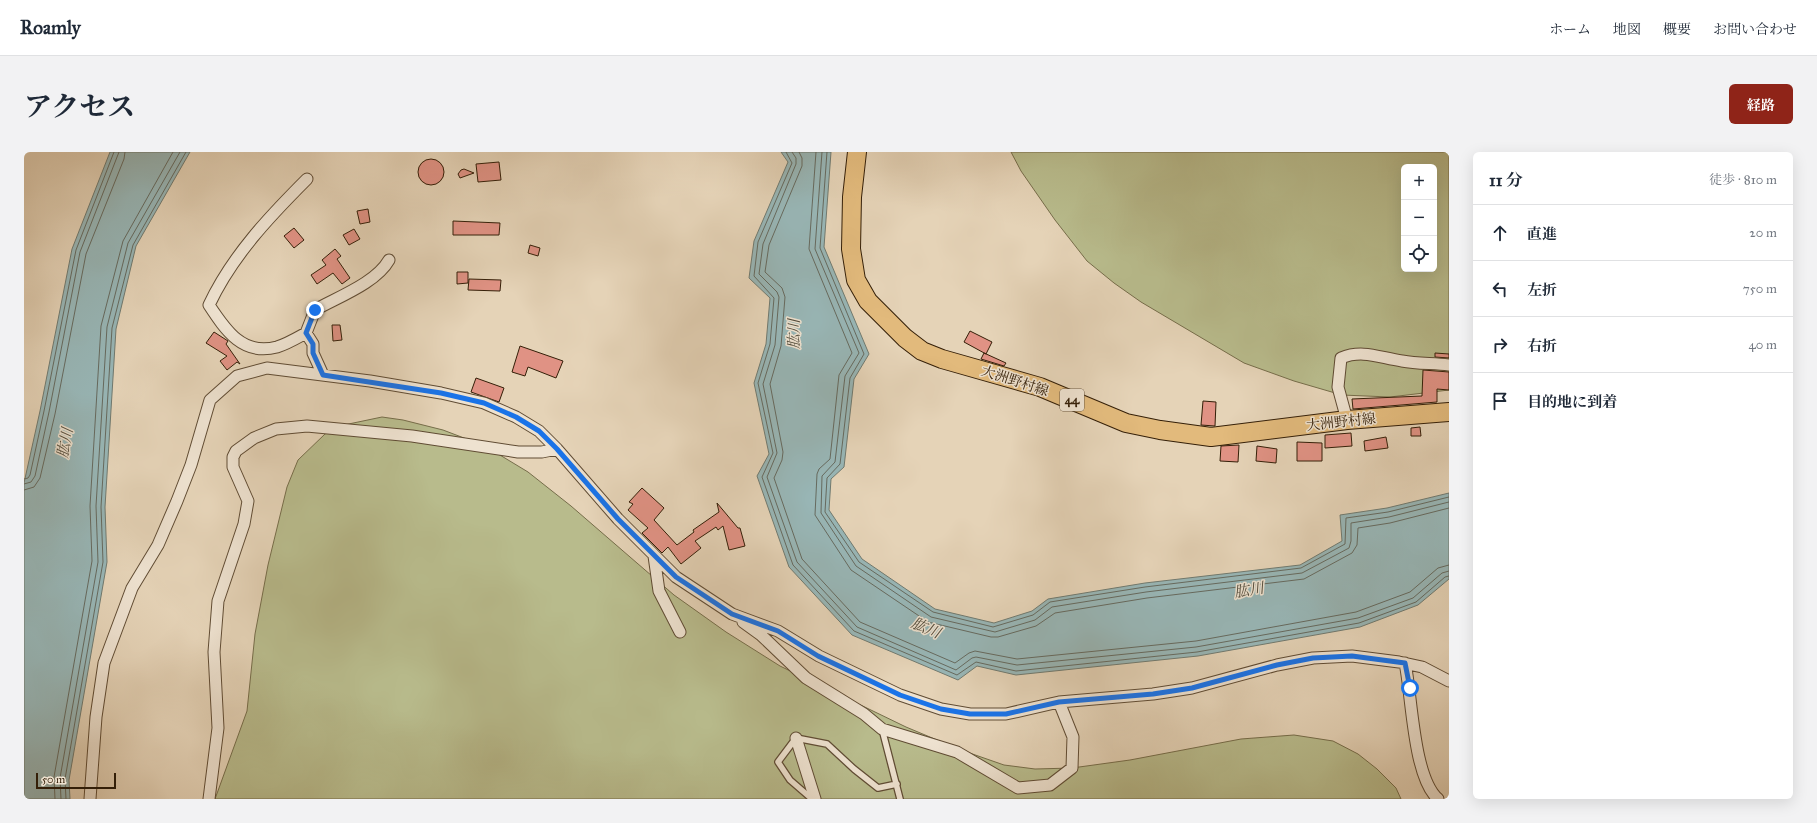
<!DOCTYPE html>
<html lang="ja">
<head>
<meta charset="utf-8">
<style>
  :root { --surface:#fff; --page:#f2f2f3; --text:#1f2937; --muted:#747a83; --line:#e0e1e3; --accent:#8f2418 }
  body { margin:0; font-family:"IM FELL Great Primer","Noto Serif JP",serif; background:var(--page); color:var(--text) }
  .controls { position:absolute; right:12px; top:12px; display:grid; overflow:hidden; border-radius:6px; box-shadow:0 4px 16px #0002 }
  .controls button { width:36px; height:36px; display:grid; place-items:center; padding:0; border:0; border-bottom:1px solid var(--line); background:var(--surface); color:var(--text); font:20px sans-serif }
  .scale { position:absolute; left:12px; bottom:10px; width:80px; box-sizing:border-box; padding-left:4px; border:2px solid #341f08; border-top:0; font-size:11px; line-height:14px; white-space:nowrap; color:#341f08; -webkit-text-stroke:3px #eee2d0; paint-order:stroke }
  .stop { position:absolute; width:12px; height:12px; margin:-9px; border:3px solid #1a73e8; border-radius:50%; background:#fff }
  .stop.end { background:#1a73e8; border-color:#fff; box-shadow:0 1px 4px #0008 }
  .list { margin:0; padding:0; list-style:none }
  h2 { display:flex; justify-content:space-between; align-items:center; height:52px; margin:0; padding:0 16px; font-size:17px }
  h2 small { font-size:13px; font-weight:400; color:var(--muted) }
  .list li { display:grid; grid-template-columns:26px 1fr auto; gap:12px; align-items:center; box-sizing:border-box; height:56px; padding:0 16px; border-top:1px solid var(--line) }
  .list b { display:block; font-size:15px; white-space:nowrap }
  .list em { font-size:13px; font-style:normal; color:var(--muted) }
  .icon { flex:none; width:22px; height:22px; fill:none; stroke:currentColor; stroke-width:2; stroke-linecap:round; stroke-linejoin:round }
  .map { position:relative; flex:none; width:1425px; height:647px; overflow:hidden; border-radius:6px }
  header { display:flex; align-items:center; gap:24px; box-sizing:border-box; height:56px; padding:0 20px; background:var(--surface); border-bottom:1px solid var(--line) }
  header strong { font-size:19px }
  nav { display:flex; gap:22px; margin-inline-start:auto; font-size:14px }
  .intro { display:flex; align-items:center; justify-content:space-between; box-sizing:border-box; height:96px; padding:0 24px }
  h1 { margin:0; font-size:28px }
  .button { padding:10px 18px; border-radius:6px; background:var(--accent); color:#fff; font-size:14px; font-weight:700 }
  main { display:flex; gap:24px; padding:0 24px }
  aside { flex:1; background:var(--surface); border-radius:6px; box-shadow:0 4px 16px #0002 }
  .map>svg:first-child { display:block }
  .green { fill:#b8bb8c; stroke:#766d4a; fill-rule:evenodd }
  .water { fill:#98b6b6; stroke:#707a70 }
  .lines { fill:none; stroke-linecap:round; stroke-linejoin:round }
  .shore { stroke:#666a5f; stroke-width:1 }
  .building { fill:#e09284; stroke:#341f08 }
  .service-casing { stroke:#604c34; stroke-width:8 }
  .minor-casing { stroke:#604c34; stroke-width:13 }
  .primary-casing { stroke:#341f08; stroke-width:20 }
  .service { stroke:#eee2d0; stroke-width:5.5 }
  .minor { stroke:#eee2d0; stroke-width:11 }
  .primary { stroke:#e2ba7c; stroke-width:18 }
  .route { stroke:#1a73e8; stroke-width:5 }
  .labels { text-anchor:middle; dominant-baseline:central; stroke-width:3; stroke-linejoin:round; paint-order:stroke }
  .shield { fill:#eee2d0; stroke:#6c5a44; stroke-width:1 }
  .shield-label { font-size:13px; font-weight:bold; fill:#341f08 }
  .street-label { font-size:14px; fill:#341f08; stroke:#eee2d0 }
  .water-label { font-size:15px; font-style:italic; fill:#524c3c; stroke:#eee2d0 }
</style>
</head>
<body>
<header>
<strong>Roamly</strong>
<nav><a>ホーム</a><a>地図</a><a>概要</a><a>お問い合わせ</a></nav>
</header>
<div class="intro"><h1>アクセス</h1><a class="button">経路</a></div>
<main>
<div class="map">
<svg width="1425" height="647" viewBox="0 0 1425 647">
  <rect width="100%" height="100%" fill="#e5d3b7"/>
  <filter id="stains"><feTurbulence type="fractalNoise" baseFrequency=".005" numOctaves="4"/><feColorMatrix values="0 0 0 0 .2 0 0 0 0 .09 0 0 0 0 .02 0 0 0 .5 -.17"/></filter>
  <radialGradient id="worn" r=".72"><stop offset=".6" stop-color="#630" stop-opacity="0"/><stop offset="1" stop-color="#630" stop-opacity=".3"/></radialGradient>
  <path class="green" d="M987,0H1425V238L1366,245L1318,243L1270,229L1220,211L1117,150L1090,131L1063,109L1031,68L997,19ZM1380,15H1410V117H1380Z
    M358,265L379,268L419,278L461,294L504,320L547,354L650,443L702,480L756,514L882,575L937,598L980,613L1011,617L1048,616L1106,608L1217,587L1270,583L1309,589L1334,602L1353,617L1372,636L1377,647H191L223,559L231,482L244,413L263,335L274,308L301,282L315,274Z"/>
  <path class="water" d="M86,0H166L112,94L92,177L81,355L83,410L45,628L46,647H0V331L16,259L48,97Z
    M757,0H807L800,95L845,202L830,227L820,315L807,327L805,358L838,407L911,457L970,471L1008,459L1024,447L1121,431L1276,413L1318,389L1316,363L1363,356L1425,341V427L1394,453L1336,475L1174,504L992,523L953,514L934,528L828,483L765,415L733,324L745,302L730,231L742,192L746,146L725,126L730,89L764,10Z"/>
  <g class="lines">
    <path class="shore" d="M762,0L768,11L734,90L730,124L750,146L746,192L734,231L749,301L738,325L769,413L830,479L933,523L952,510L992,519L1173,500L1335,471L1392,450L1421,425L1425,424
      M768,0L772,6V12L739,92L735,122L753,140L755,145L751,193L739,232L753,301L743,325L773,410L833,475L932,518L948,506L952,505L993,513L1172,495L1334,466L1389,446L1418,421L1425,419
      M775,0L778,6V14L745,93L741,120L758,136L761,145L757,194L746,232L759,300L758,308L750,326L778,407L836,470L931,511L945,501L951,499L993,507L1172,489L1332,460L1386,440L1414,416L1425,413
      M792,0L785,97L828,201L815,223L806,307L795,317L793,322L791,363L827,418L904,470L967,485H974L1012,474L1031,461L1123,446L1280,427L1328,401L1333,393L1334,376L1366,371L1425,356
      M798,0L791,97L835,201L821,224L811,310L798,324L797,361L832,414L907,465L971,480L1011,468L1028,455L1122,440L1278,421L1325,396L1327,389V371L1365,365L1425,350
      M803,0L796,96L840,202L826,226L816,312L803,326L801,360L835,410L909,460L969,475L1009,463L1026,450L1121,435L1277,416L1321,392L1322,366L1364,360L1425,345
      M0,327L4,326L6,323L20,259L52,98L90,0
      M0,332L7,330L11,324L25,260L56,100L95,0
      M0,338L10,335L16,326L31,262L62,102L100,7L101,0
      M31,647L30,625L68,409L66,354L77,174L99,89L149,0
      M37,647L36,626L74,410L72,354L83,175L104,91L156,0
      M42,647L41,627L79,410L77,355L88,176L109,93L162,0"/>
  </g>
  <path class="building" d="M394 20a13 13 0 1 1 26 0a13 13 0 1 1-26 0Z
    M475,10L477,28L454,30L452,12Z
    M440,17L450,21L436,26L434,22L437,18Z
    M344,57L346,70L336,72L333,59Z
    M429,69L476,71L475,83H429Z
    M270,76L280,88L270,96L260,84Z
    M330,77L336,87L325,93L319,83Z
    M506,93L516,96L514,104L504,101Z
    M311,97L317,104L313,107L326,126L318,132L309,121L293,132L287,123L302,113L298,108Z
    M433,120H444V131L433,132Z
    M445,127L477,128L476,139L444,138Z
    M308,173H316L318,188L309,189Z
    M946,179L968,190L962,202L940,190Z
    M190,180L204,189L202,192L216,212L213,210L203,218L196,209L203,204L182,191Z
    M496,194L539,209L532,226L504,215L501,224L488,220Z
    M960,201L982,211L980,214L957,207Z
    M1411,201L1425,202V206L1411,205Z
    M1399,218L1425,220V238L1413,237V250L1329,257L1328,247L1398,244Z
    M452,226L480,236L475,250L447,240Z
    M1179,249L1192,250L1191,274L1177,273Z
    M1396,275L1397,284H1387V276Z
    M1327,281L1328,294L1301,296V283Z
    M1362,285L1364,296L1341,299L1340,289Z
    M1273,290L1298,291V309H1273Z
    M1215,293L1214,310L1196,309L1197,294Z
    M1233,294L1253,297L1252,311L1232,309Z
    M618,336L640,356L630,368L653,393L670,380L669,378L695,360L693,351L714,376H716L721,394L705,398L699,374L694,378L692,375L671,389L677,396L657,412L644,395L638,401L618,381L624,376L604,358L609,352L605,350Z"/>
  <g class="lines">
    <g class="service-casing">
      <path id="service" d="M858,577L876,647
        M788,647L766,628L754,610L772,586L803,592L830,617L854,636L873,632"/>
    </g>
    <g class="minor-casing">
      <path id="minor" d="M283,27C245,65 208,104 185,153C202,179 219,204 253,195C263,192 273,186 282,181L289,192V201L299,223
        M282,181L291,158C314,145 352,131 365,108
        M1323,268L1314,235L1317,206C1339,197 1356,206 1378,209C1394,212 1410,211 1425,213
        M630,404L635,439L656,480
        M719,470L737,483L782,526L840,562L858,577L933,600L994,636L1026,633L1048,616L1049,585L1035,550
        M1381,511C1388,544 1389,625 1414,647
        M772,586L791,647
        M66,647L72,565L80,511L108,436L134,393L153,349L167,313L186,248L213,224L243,216L346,229L417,241L460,251L492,265L515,279L533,297L594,367L652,425L708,462L754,479L795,504L876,543L917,557L946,562H982L1035,550L1129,542L1168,536L1253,513L1289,506L1328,504L1375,510L1398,515L1425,529
        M185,647L194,576L190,500L194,449L220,372L224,349L209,315V305L212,299L230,286L252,277L283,274L388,284L494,300H518L533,297"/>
    </g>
    <g class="primary-casing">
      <path id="primary" d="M833,0L828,45L827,97L832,128L844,149L881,186L898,199L918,207L1016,235L1102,271L1136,278L1187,285L1323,268L1425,260"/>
    </g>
    <use href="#service" class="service"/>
    <use href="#minor" class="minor"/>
    <use href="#primary" class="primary"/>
  </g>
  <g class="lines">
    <path class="route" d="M291,158L282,181L289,192V201L299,223L417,241L460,251L492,265L515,279L533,297L594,367L652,425L708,462L754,479L794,504L876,543L917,557L946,562H982L1035,550L1129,542L1168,536L1253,513L1289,506L1328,504L1381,511L1386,536"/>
  </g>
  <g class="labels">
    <rect class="shield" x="1036" y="237" width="24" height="22" rx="3"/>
    <g class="shield-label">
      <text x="1048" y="248">44</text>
    </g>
    <g class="street-label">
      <text transform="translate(991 229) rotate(18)">大洲野村線</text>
      <text transform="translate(1317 270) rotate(-6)">大洲野村線</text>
    </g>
    <g class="water-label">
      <text transform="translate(770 182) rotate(-90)">肱川</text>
      <text transform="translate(41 291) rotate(-80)">肱川</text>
      <text transform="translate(1225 438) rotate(-10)">肱川</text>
      <text transform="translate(902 476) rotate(23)">肱川</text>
    </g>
  </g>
  <rect width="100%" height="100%" filter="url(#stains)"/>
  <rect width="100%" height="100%" fill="url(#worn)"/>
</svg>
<div class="controls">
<button>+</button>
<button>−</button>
<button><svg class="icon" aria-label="locate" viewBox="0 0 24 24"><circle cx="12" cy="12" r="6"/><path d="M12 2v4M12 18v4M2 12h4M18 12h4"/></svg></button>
</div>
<div class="scale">50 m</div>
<div class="stop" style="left:1386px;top:536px"></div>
<div class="stop end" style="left:291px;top:158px"></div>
</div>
<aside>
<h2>11 分<small>徒歩 · 810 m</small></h2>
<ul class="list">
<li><svg class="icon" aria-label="ahead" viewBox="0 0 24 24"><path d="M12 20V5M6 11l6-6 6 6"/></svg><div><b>直進</b></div><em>20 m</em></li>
<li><svg class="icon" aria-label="left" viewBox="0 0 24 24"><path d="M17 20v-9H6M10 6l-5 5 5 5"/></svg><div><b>左折</b></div><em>750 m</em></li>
<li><svg class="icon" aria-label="right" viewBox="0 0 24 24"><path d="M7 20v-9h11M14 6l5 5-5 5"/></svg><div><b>右折</b></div><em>40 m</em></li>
<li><svg class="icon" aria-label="arrive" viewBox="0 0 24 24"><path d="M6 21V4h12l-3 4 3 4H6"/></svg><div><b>目的地に到着</b></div></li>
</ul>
</aside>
</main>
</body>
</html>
